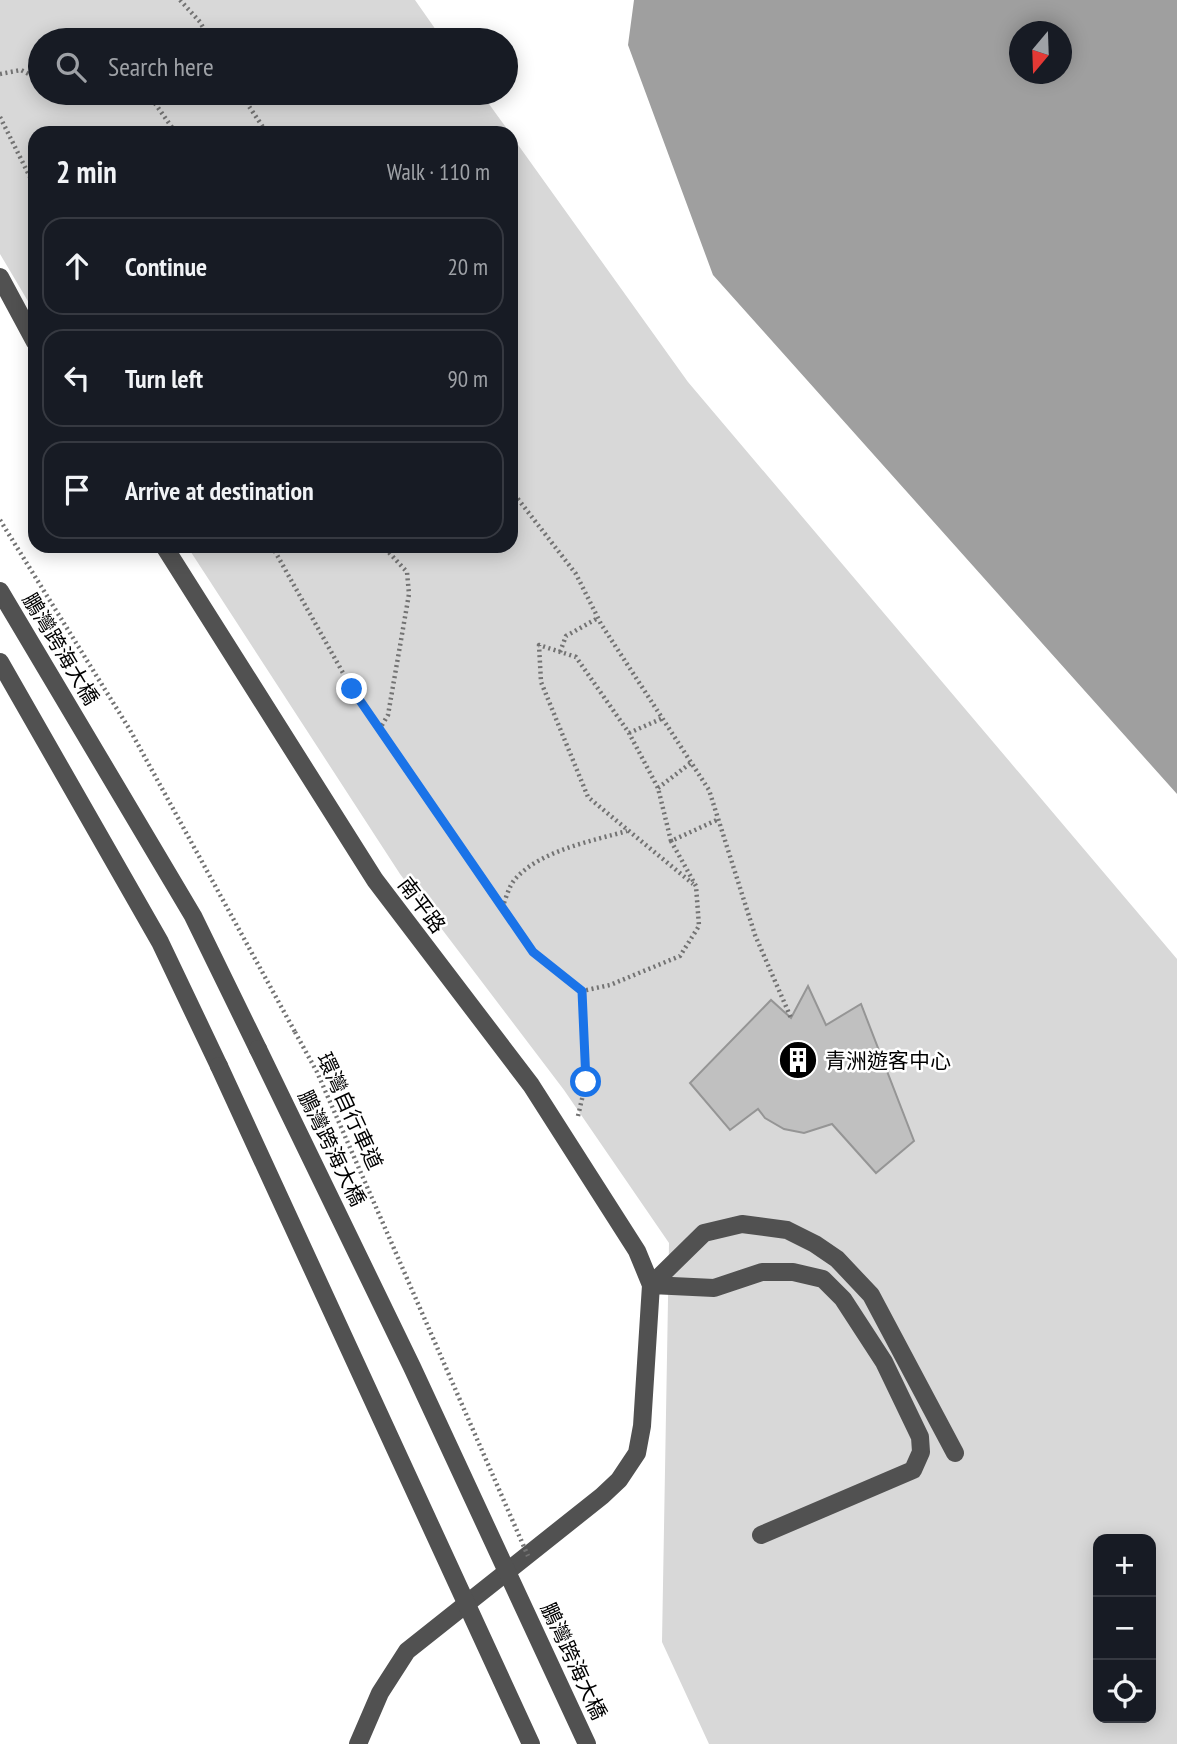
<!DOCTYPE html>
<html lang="en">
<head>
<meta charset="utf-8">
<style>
  :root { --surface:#171b24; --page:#242831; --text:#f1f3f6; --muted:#9ea1a6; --line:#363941 }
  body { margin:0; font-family:"PT Sans Narrow","Noto Sans TC",sans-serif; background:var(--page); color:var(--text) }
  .controls { position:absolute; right:21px; bottom:21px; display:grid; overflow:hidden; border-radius:14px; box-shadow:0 4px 18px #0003 }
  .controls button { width:63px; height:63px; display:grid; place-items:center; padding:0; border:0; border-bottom:2px solid var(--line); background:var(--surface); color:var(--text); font:35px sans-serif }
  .compass { position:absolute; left:1009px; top:21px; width:63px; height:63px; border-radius:50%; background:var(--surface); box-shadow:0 4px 18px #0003; rotate:199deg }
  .stop { position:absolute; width:21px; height:21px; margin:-16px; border:5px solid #1a73e8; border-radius:50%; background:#fff }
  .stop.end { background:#1a73e8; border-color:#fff; box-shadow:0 2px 7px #0008 }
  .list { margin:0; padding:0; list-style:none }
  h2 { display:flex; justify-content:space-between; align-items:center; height:91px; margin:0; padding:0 28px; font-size:30px }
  h2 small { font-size:23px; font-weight:400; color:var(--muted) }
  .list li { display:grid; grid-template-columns:46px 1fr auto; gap:21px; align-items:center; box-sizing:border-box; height:98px; margin:0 14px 14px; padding:0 14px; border:2px solid var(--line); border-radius:21px }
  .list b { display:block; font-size:26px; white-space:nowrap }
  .list em { font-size:23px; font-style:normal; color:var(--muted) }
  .icon { flex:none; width:38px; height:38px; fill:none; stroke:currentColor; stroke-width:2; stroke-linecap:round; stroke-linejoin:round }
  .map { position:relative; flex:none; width:1177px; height:1744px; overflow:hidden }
  .search { position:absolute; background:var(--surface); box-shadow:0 4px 18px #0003; left:28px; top:28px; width:490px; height:77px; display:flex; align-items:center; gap:18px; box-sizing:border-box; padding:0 24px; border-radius:38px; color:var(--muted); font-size:26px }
  .panel { position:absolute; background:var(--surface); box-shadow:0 4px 18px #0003; left:28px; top:126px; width:490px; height:427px; border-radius:21px }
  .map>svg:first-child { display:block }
  .green { fill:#d8d8d8; fill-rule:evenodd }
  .water { fill:#9f9f9f; fill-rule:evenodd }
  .building { fill:#c0c0c0; stroke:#959595; stroke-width:2 }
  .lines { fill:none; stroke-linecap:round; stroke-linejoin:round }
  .path { stroke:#737373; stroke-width:4.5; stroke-dasharray:2 3.5; stroke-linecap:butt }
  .minor { stroke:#515151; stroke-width:18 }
  .path-bridge { stroke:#737373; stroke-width:4.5; stroke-dasharray:2 3.5; stroke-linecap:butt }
  .minor-bridge { stroke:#515151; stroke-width:18 }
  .route { stroke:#1a73e8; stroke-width:9 }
  .labels { text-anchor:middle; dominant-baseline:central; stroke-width:5; stroke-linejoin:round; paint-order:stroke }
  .street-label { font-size:21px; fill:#000; stroke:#fff }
  .poi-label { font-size:21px; fill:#000; stroke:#fff; text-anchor:start }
</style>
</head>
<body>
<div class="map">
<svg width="1177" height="1744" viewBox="0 0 1177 1744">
  <rect width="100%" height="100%" fill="#fff"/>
  <path class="green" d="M0,0H415L443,40H40V93H481L510,133H35V313L0,254Z
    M511,135L688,382L1177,959V1744H709L662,1642L669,1243L564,1090L400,874L187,546H511ZM1098,1539H1151V1718H1098Z"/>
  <path class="water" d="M634,0H1177V794L713,275L628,45ZM1020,32H1062V74H1020Z"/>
  <path class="building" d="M808,986L826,1025L861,1004L914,1141L876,1173L832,1124L804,1133L784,1129L765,1118L758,1109L730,1130L690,1083L771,1000L791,1018Z"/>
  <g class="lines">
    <path class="path" d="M180,0L200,22L210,40
      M0,74L21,70L40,80
      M69,93H88
      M143,93L149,95L176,133
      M240,93L267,133
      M0,117L35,187
      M511,490L576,574L601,624L709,790L755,935L791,1018
      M0,520L130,730L295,1032
      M272,546L352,689L445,827L533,952L582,991L610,985L680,956L699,926L696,886L671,841L719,819
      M560,652L566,636L598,618
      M379,730L388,715L409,594L407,572L383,546
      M629,733L663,718
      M658,788L692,762
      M671,841L658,788L629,733L576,657L539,645L541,682L588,797L693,884
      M502,908C506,899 509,885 516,878C542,850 592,841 627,831
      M578,1116L586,1082L582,991"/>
    <path class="minor" d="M0,277L35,342
      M164,546L375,880L531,1085L637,1251L651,1285
      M0,591L193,916L258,1049
      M0,662L160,942L219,1066
      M651,1285L714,1288L762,1272H793L823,1279L843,1299L884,1362L920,1437L921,1452L913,1470L761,1535
      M358,1744L380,1693L407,1651L602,1496L619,1480L637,1453L642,1426L651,1285L704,1233L742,1224L787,1230L815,1244L837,1259L871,1295L955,1453"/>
    <path class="path-bridge" d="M295,1032L317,1072L528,1556"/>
    <path class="minor-bridge" d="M258,1049L412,1367L587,1744
      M219,1066L531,1744"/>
  </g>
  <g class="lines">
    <path class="route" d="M352,689L533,952L582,991L586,1082"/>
  </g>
  <defs>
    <g id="building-disc" transform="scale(2.0125)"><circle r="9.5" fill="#000" stroke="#fff"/><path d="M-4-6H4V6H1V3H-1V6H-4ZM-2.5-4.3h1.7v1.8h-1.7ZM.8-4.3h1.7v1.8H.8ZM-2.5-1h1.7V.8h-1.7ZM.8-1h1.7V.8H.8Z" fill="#fff"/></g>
  </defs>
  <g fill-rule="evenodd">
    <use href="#building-disc" x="798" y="1060"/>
  </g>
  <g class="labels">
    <g class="street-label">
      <text transform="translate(61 649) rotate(59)">鵬灣跨海大橋</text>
      <text transform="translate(422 905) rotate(53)">南平路</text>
      <text transform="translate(350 1111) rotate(65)">環灣自行車道</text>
      <text transform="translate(332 1148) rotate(64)">鵬灣跨海大橋</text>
      <text transform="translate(574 1661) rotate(65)">鵬灣跨海大橋</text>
    </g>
    <g class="poi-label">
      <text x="825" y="1060">青洲遊客中心</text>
    </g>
  </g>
</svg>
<div class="controls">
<button>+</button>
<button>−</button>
<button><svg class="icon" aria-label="locate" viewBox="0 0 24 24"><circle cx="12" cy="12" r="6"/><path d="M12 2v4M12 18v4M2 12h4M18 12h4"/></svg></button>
</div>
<svg class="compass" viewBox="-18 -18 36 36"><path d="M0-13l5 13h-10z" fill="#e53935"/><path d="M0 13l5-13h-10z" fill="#9ea1a6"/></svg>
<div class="stop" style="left:586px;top:1082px"></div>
<div class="stop end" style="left:352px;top:689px"></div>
<div class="search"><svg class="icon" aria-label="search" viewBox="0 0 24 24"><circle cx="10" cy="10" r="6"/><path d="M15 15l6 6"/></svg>Search here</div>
<section class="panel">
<h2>2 min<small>Walk · 110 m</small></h2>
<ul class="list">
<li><svg class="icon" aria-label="ahead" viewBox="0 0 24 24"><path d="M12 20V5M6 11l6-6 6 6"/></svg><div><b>Continue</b></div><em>20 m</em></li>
<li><svg class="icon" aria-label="left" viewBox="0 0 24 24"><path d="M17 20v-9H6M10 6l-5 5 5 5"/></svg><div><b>Turn left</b></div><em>90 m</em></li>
<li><svg class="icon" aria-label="arrive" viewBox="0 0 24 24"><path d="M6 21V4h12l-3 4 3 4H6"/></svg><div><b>Arrive at destination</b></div></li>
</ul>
</section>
</div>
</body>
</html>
